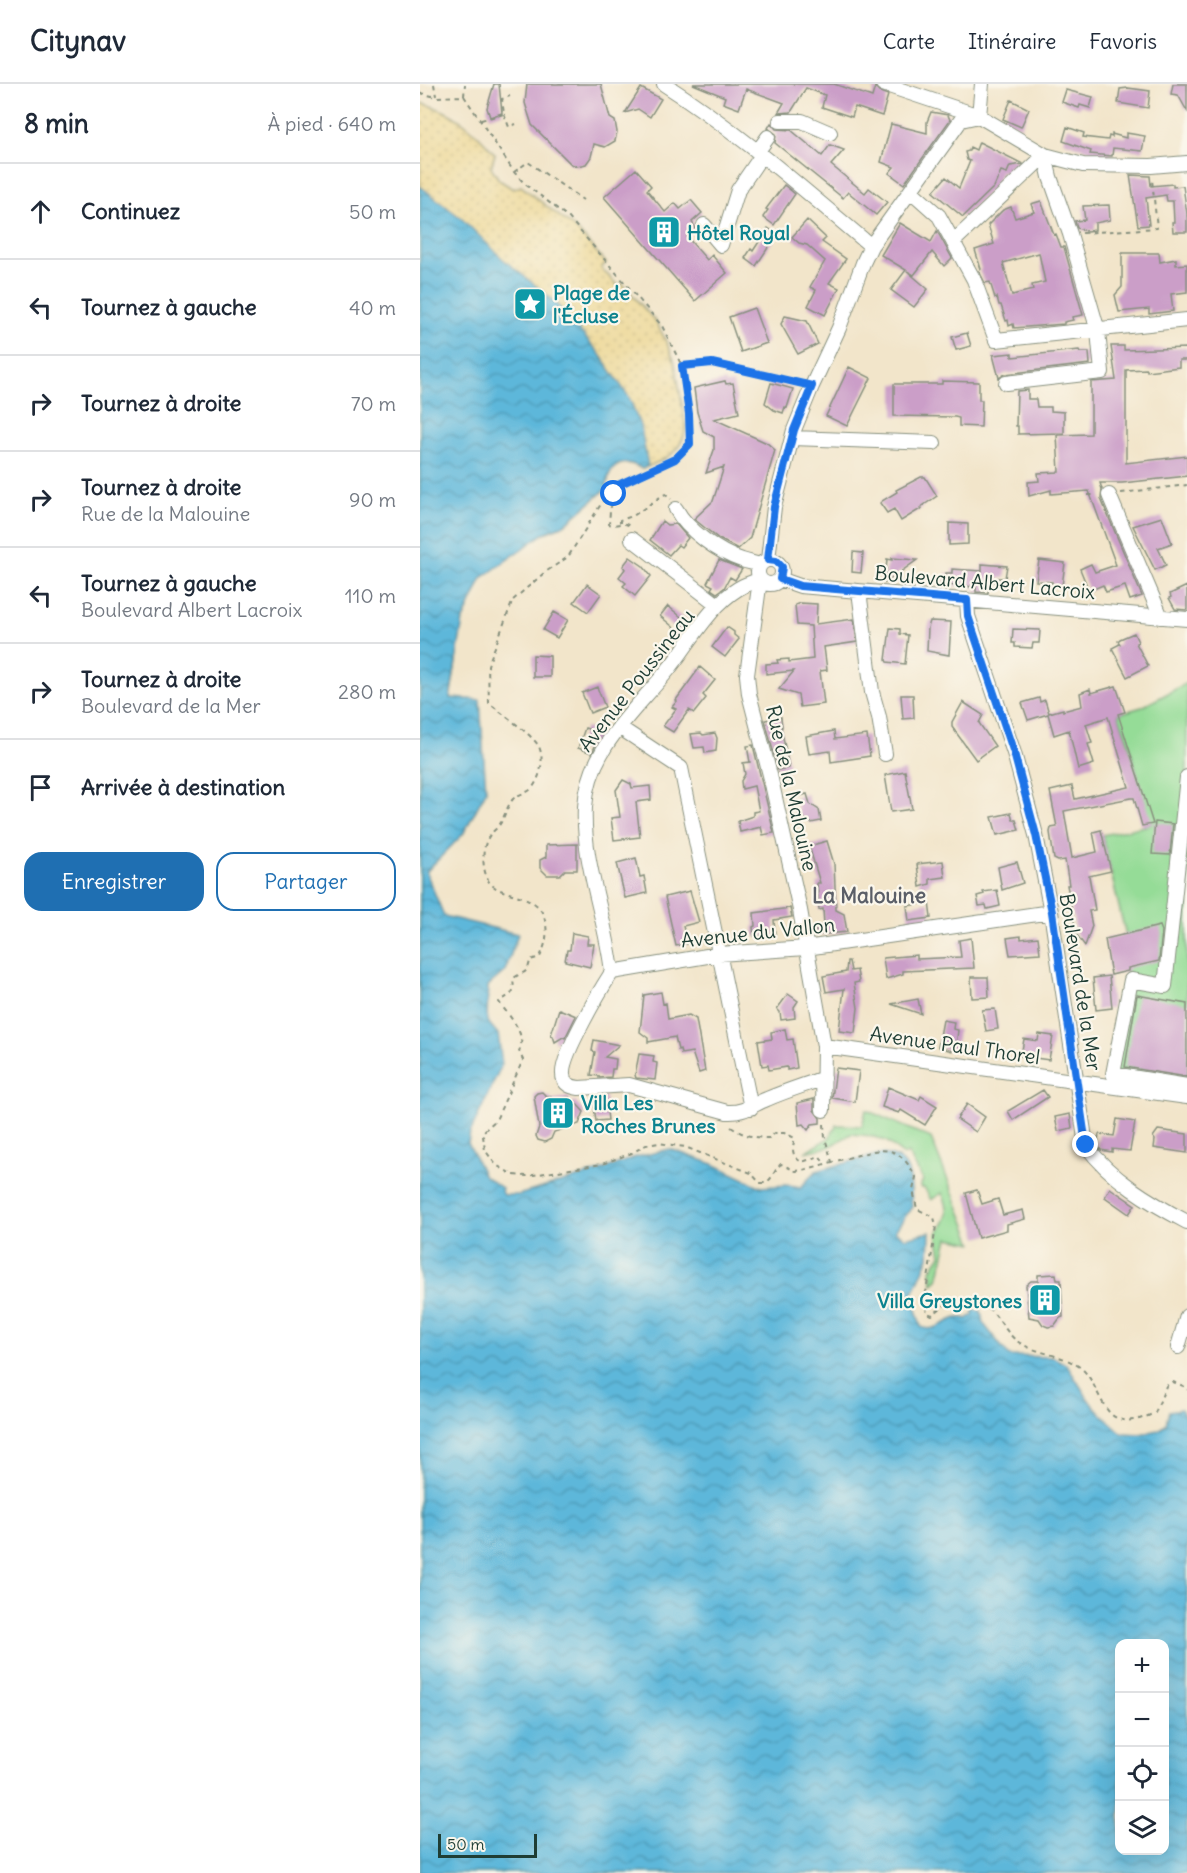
<!DOCTYPE html>
<html lang="fr">
<head>
<meta charset="utf-8">
<style>
  :root { --surface:#fff; --page:#f2f2f3; --text:#1f2937; --muted:#747a83; --line:#e0e1e3; --accent:#1f6fb2 }
  body { margin:0; font-family:Delius,sans-serif; background:var(--page); color:var(--text) }
  .controls { position:absolute; right:18px; bottom:18px; display:grid; overflow:hidden; border-radius:12px; box-shadow:0 6px 24px #0002 }
  .controls button { width:54px; height:54px; display:grid; place-items:center; padding:0; border:0; border-bottom:2px solid var(--line); background:var(--surface); color:var(--text); font:30px sans-serif }
  .scale { position:absolute; left:18px; bottom:15px; width:99px; box-sizing:border-box; padding-left:6px; border:3px solid #1f3d34; border-top:0; font-size:16px; line-height:21px; white-space:nowrap; color:#1f3d34; -webkit-text-stroke:4px #fbf7ec; paint-order:stroke }
  .stop { position:absolute; width:18px; height:18px; margin:-14px; border:4px solid #1a73e8; border-radius:50%; background:#fff }
  .stop.end { background:#1a73e8; border-color:#fff; box-shadow:0 2px 6px #0008 }
  .list { margin:0; padding:0; list-style:none }
  h2 { display:flex; justify-content:space-between; align-items:center; height:78px; margin:0; padding:0 24px; font-size:26px }
  h2 small { font-size:20px; font-weight:400; color:var(--muted) }
  .list li { display:grid; grid-template-columns:39px 1fr auto; gap:18px; align-items:center; box-sizing:border-box; height:96px; padding:0 24px; border-top:2px solid var(--line) }
  .list b { display:block; font-size:22px; white-space:nowrap }
  .list p { margin:0; font-size:20px; white-space:nowrap; color:var(--muted) }
  .list em { font-size:20px; font-style:normal; color:var(--muted) }
  .actions { display:flex; gap:12px; padding:18px 24px }
  .actions a { flex:1; padding:14px 0; border:2px solid var(--accent); border-radius:18px; text-align:center; font-size:21px; color:var(--accent) }
  .actions .main { background:var(--accent); color:#fff }
  .icon { flex:none; width:33px; height:33px; fill:none; stroke:currentColor; stroke-width:2; stroke-linecap:round; stroke-linejoin:round }
  .map { position:relative; flex:none; width:767px; height:1789px; overflow:hidden }
  header { display:flex; align-items:center; gap:36px; box-sizing:border-box; height:84px; padding:0 30px; background:var(--surface); border-bottom:2px solid var(--line) }
  header strong { font-size:28px }
  nav { display:flex; gap:33px; margin-inline-start:auto; font-size:21px }
  main { display:flex }
  aside { flex:1; background:var(--surface) }
  .map>svg:first-child { display:block }
  .grass { fill:#95dc97; stroke:#5a8c66; stroke-width:1.5 }
  .sand { fill:url(#sand-dots); stroke:#868c69; stroke-width:1.5 }
  .water { fill:url(#water-waves); stroke:#3e7a87; stroke-width:1.5; fill-rule:evenodd }
  .building { fill:#cb9ec8; fill-rule:evenodd }
  .lines { fill:none; stroke-linecap:round; stroke-linejoin:round }
  .minor-casing { stroke:#88917f; stroke-width:16 }
  .path { stroke:#88917f; stroke-width:2; stroke-dasharray:4.5 4.5; stroke-linecap:butt }
  .minor { stroke:#fff; stroke-width:14 }
  .route { stroke:#1a73e8; stroke-width:8 }
  .labels { text-anchor:middle; dominant-baseline:central; stroke-width:4.5; stroke-linejoin:round; paint-order:stroke }
  .culture-label { font-size:20px; font-weight:bold; fill:#0d838f; stroke:#fbf7ec; text-anchor:start }
  .street-label { font-size:20px; fill:#1f3d34; stroke:#fbf7ec }
  .neighbourhood-label { font-size:21px; font-weight:bold; fill:#5b5f68; stroke:#fbf7ec }
</style>
</head>
<body>
<header>
<strong>Citynav</strong>
<nav><a>Carte</a><a>Itinéraire</a><a>Favoris</a></nav>
</header>
<main>
<aside>
<h2>8 min<small>À pied · 640 m</small></h2>
<ul class="list">
<li><svg class="icon" aria-label="ahead" viewBox="0 0 24 24"><path d="M12 20V5M6 11l6-6 6 6"/></svg><div><b>Continuez</b></div><em>50 m</em></li>
<li><svg class="icon" aria-label="left" viewBox="0 0 24 24"><path d="M17 20v-9H6M10 6l-5 5 5 5"/></svg><div><b>Tournez à gauche</b></div><em>40 m</em></li>
<li><svg class="icon" aria-label="right" viewBox="0 0 24 24"><path d="M7 20v-9h11M14 6l5 5-5 5"/></svg><div><b>Tournez à droite</b></div><em>70 m</em></li>
<li><svg class="icon" aria-label="right" viewBox="0 0 24 24"><path d="M7 20v-9h11M14 6l5 5-5 5"/></svg><div><b>Tournez à droite</b><p>Rue de la Malouine</p></div><em>90 m</em></li>
<li><svg class="icon" aria-label="left" viewBox="0 0 24 24"><path d="M17 20v-9H6M10 6l-5 5 5 5"/></svg><div><b>Tournez à gauche</b><p>Boulevard Albert Lacroix</p></div><em>110 m</em></li>
<li><svg class="icon" aria-label="right" viewBox="0 0 24 24"><path d="M7 20v-9h11M14 6l5 5-5 5"/></svg><div><b>Tournez à droite</b><p>Boulevard de la Mer</p></div><em>280 m</em></li>
<li><svg class="icon" aria-label="arrive" viewBox="0 0 24 24"><path d="M6 21V4h12l-3 4 3 4H6"/></svg><div><b>Arrivée à destination</b></div></li>
</ul>
<div class="actions"><a class="main">Enregistrer</a><a>Partager</a></div>
</aside>
<div class="map">
<svg width="767" height="1789" viewBox="0 0 767 1789">
  <defs>
    <pattern id="sand-dots" width="8" height="8" patternUnits="userSpaceOnUse" patternTransform="scale(1.5)"><rect width="8" height="8" fill="#eeda9e"/><path d="M2 2h.1M6 6h.1" fill="none" stroke="#ccbc89" stroke-width="1.8" stroke-linecap="round"/></pattern>
    <pattern id="water-waves" width="16" height="10" patternUnits="userSpaceOnUse" patternTransform="scale(1.5)"><rect width="16" height="10" fill="#5db7da"/><path d="M0 5q4-4 8 0t8 0" fill="none" stroke="#4c96b2"/></pattern>
  </defs>
  <rect width="100%" height="100%" fill="#fbf7ec"/>
  <filter id="ink" filterUnits="userSpaceOnUse"><feTurbulence type="fractalNoise" baseFrequency=".0167" numOctaves="2"/><feDisplacementMap in="SourceGraphic" scale="12" xChannelSelector="R" yChannelSelector="G"/><feConvolveMatrix kernelMatrix="1 2 1 2 8 2 1 2 1" color-interpolation-filters="sRGB"/></filter>
  <filter id="wash" filterUnits="userSpaceOnUse"><feTurbulence type="fractalNoise" baseFrequency=".008" numOctaves="4" result="noise"/><feDisplacementMap in="SourceGraphic" scale="24" xChannelSelector="R" yChannelSelector="G"/><feGaussianBlur stdDeviation="1.35" result="paint"/><feColorMatrix in="noise" values="0 0 0 0 0 0 0 0 0 0 0 0 0 0 0 0 0 1.4 0 .05"/><feComposite in="paint" operator="in"/></filter>
  <g filter="url(#wash)">
    <rect width="100%" height="100%" fill="#f2e5ca"/>
    <path class="grass" d="M767,599V1005L688,993L710,869L682,751L730,741L709,660L698,630L722,623Z
      M446,1026L511,1054L553,1159L528,1154L518,1196L513,1200L511,1186L521,1171L517,1150C528,1133 531,1128 522,1109L511,1116L505,1105L500,1103L503,1096L488,1069L484,1071L466,1057L451,1052L431,1050L409,1063L385,1068L409,1054L417,1041L442,1042Z"/>
    <path class="sand" d="M0,19C34,27 53,44 75,70L71,83L79,96L93,105L101,102L158,147L186,179L181,184L198,202L202,199L236,238L247,259L255,279L266,344C261,370 245,376 222,385C202,373 187,382 187,404L144,441L124,449L104,463L84,460L40,528L36,578L30,615L66,707L43,750L5,779L0,1005Z"/>
    <path class="water" d="M0,102L41,134L83,175L133,216L179,269L209,313L221,344L228,382L222,385C203,372 187,382 187,404L144,441L124,449L62,494L43,536L30,614L60,616L66,707L43,750L6,788L24,832L98,850L85,887L68,902L67,937L78,950L82,980L50,1049L48,1059L64,1092L82,1104L81,1107L83,1111H98L177,1088L213,1074L250,1065L293,1080L341,1103L368,1101L381,1103L396,1087L460,1070C494,1071 490,1097 492,1123L475,1147L485,1154L510,1148L509,1173L492,1212L501,1243C519,1251 531,1228 547,1235L553,1231V1226L561,1227L563,1239L589,1272L633,1273L647,1281L668,1315L678,1327L702,1349L720,1350L739,1346L746,1340L749,1327L761,1325L767,1336V1789H0ZM700,1560H744V1766H700Z"/>
    <g id="blocks">
      <path class="building" d="M74,0H79L82,29L70,33L67,24Z
        M107,0H181L190,34L195,37L197,48L195,57L185,63L174,60L171,73L166,80L157,82L151,80L112,41L105,19Z
        M273,0H414L452,13L455,3L460,8L468,11L462,32L435,23L432,33L402,23L405,11L386,4L371,28L358,29L364,19L326,5L319,25L303,19L305,13Z
        M753,0H767V27L758,11L751,10Z
        M221,4L241,15L230,33L218,25L205,29Z
        M708,4L730,7L728,24L698,19L700,5Z
        M646,6L673,13L670,24L660,21L659,24L642,18Z
        M591,16L609,25L601,43L583,35Z
        M511,28L528,31L530,36L484,100L469,89L474,83L461,78L471,40L507,49V38Z
        M351,39L356,45L371,46L402,72L410,61L424,66L411,81L445,109L449,104L467,118L456,131L428,108L423,114L355,59L356,50L348,44Z
        M647,43L664,49L663,53L688,56L689,52L692,53V50L706,54V49L725,52L722,67L693,64L692,72L670,70L671,67L643,57Z
        M559,58L603,80L590,82L587,89L581,87L574,103L543,133L513,108L526,93L539,104L550,77L547,76L545,68L549,67L550,63L556,66Z
        M216,85L231,102L227,106L245,128L255,119L260,125L271,116L282,129L272,138L276,145L267,153L287,176L292,171L307,189L275,217L184,113Z
        M710,91L730,92L731,102L753,100V103L763,102L767,130V148H753L752,138H754L753,117H747L746,111L726,114L729,141L718,142Z
        M364,101L375,110L354,141L343,133L348,126L346,125Z
        M621,117L634,151L636,150L641,163H644L663,231L652,233L653,236L644,238V240L594,244L593,240L589,242L588,236L586,237L581,221H579L577,213L575,214L570,198L565,199L559,187L561,185L555,166L574,160L568,141L583,126L591,123L595,134L614,128L611,120ZM619,169L625,198L612,201L613,206L592,211L583,179Z
        M689,121L690,136L675,139V146L666,147L657,144L655,137L665,136L663,122Z
        M387,136L406,154L402,158L426,175L409,199L419,204L405,231L388,222L396,206L390,203L405,177L387,161L379,159L372,153Z
        M480,139L511,158L517,147L532,174L524,182L512,168L494,191L487,187L508,205L494,223L471,206L486,186L461,171Z
        M348,144L357,150L336,182L325,174L331,165L333,167Z
        M702,169H739L740,178L756,175V181L767,180V208L751,210L753,227L729,230V225L699,228L695,211L702,203Z
        M334,224L347,259L321,268L309,233Z
        M365,232L387,237L398,260L378,270L361,240Z
        M547,249L551,262L536,266L532,253Z
        M691,262H704V266L767,264V276H759V283L727,287V285L706,286V379L767,372V392L702,399H680L682,405L681,415L722,512L710,516L705,502L686,508L683,501L669,507L660,485L671,480L675,488L696,481L669,407L631,410V406L609,412L608,398L619,397L618,389L639,388L637,351L671,350V298L696,296Z
        M659,266L660,268H669L670,280L585,290L579,294L573,271L592,269V273Z
        M429,283L451,294L427,342L406,332Z
        M305,297L306,300L313,299L319,329L294,335L347,359L355,366L330,454L318,465L299,455L274,435L293,417L304,383L286,389L294,366V353L283,347L277,328L274,304Z
        M522,297L559,298V316H562L561,343L539,342V334L535,333L474,332V300H522Z
        M351,299L373,305L367,324L365,323L363,329L354,326L345,319Z
        M608,306V315H616L617,323H631V327L644,328V349L598,350V342H596L597,307Z
        M501,393H505L517,412L501,423L502,424L481,437L474,425L467,429L460,419L462,417L477,408L476,406Z
        M742,433L752,459L738,464L746,481L735,486L713,442Z
        M242,437L247,441L256,440L268,454L261,463L258,461L249,471L230,456Z
        M529,439L548,440V460L529,461Z
        M433,468L443,469L441,489L432,488Z
        M210,473L223,482L231,492L215,512L203,502L206,499L199,493L205,485L203,482Z
        M472,474L497,476L465,499L467,475L472,476Z
        M299,476L322,485L315,496L310,493L304,504L297,509L291,505L293,502L287,499Z
        M619,476L645,479L642,502L632,501V498L616,497Z
        M562,480L587,482L585,494H578V498L569,497L568,509L556,508V503L525,501L526,489H532V485L562,487Z
        M167,500L181,510L168,528L154,518Z
        M767,502V526L755,525L749,514L751,513L750,510Z
        M380,519L397,520L396,540L434,535L437,558L404,563L407,586L400,587L404,620L380,623L378,611L359,605L374,587L346,590V580L358,579L357,576L369,575V578L393,575L391,542L377,541L375,521Z
        M248,522L266,537L258,547L240,532Z
        M134,528L148,536L137,554L123,546Z
        M510,537L531,538L529,571L507,567L508,544Z
        M307,543L314,548V551L319,555L305,573L292,563Z
        M470,544L480,545V550L488,551L485,580L467,578L466,576Z
        M593,545L620,546L619,559H613L612,564L595,563V559H592Z
        M714,549L718,558L716,559L728,582L707,593L692,564L700,560L698,557L700,555Z
        M113,571L130,572V593H113Z
        M280,583L295,596L283,611L286,614L274,629L269,626L253,648L243,642L256,625L252,623L257,617L256,616Z
        M696,602L705,628L698,630L733,740L722,742L714,714H711L644,727L652,774L677,768L673,748L681,746L691,787L669,792L675,826L669,827L672,842L665,862L656,850L647,801H649L645,776L638,777L634,775L630,748L631,744L637,743L630,707L652,702L655,715L709,703L688,633L666,640L672,659L668,660L674,680L658,685L649,646L634,651L628,630L608,636L602,619L619,614L620,618L625,616L629,629L643,625V627L662,622L660,609L670,605L671,609Z
        M177,603L185,623L170,629L162,609Z
        M481,611H493L494,634L483,635Z
        M543,618L563,631L559,639L575,662L556,676L532,643V638Z
        M361,633L362,643H361L369,684L358,686L345,636Z
        M165,644L175,647L174,651L179,653L172,669L158,664Z
        M414,647L415,655L447,651L450,672L411,678L410,667L389,670L386,652Z
        M281,649L283,651L295,649L297,654L296,667L285,669L284,663L274,664L271,650Z
        M333,661L354,749L343,751L341,743L320,748L318,737L333,732V728L339,727L334,702L322,705L321,697L325,690L323,679L330,678L327,662Z
        M485,687L492,725L471,728L465,691Z
        M203,696L211,700L212,704L230,702L231,716L216,718L220,753L194,756L191,734L200,733L196,706Z
        M387,710L390,720L399,726L401,737L391,739L379,731L375,713Z
        M591,729L593,736H596L599,746L577,751L572,733Z
        M735,738L753,740L750,771L732,770Z
        M407,757L414,780L416,826L424,830L427,848L396,851L395,843L404,841L403,825L399,826L397,799H400L389,762Z
        M157,760V786H145L140,791H127L120,784V776L126,773V761Z
        M216,774L220,793L224,792L227,809L205,814L197,779Z
        M523,777L525,793L510,795V800L500,803L497,780Z
        M597,778L603,799L582,806L578,783Z
        M577,806L580,822L567,825L566,821L559,822L557,812L564,810L563,808Z
        M270,807L279,838L263,842L267,860L256,862L245,813Z
        M509,818L511,834L489,837L487,822Z
        M370,824L372,833L354,836L355,851L334,852L333,843L335,842L334,829Z
        M740,842L742,847L739,877L708,884V887L691,891L685,855Z
        M152,849L168,852L167,860H174L170,883L145,877L147,866H150Z
        M601,852V855L618,853L620,869L590,871L587,854Z
        M551,854L554,884L483,887V890L466,895L463,874L497,871V875L541,873L539,856Z
        M427,877H429L431,887L437,886L439,898L434,899L438,924L435,949L419,947L424,905L406,908L403,892L426,888Z
        M689,892L692,924L676,926L673,894Z
        M551,893H568L569,913L552,914Z
        M241,908L243,920L246,919L248,935L269,931L276,935L285,987L279,989L272,968L261,970L260,965L258,966L255,953L228,958V954L220,948L224,911Z
        M368,910L378,917L374,923L375,934L361,936L360,928L357,925Z
        M717,911L767,920V993L705,983Z
        M498,915L501,930L471,920Z
        M139,925L156,932L145,954L143,953L135,958L133,952L131,951Z
        M575,925L578,945L566,947L562,926Z
        M523,936L534,938L533,945L538,946L536,962L532,967L518,963Z
        M365,945L367,956L373,955L377,984L367,986V983L349,986L348,981L342,982L338,957L352,955L351,948Z
        M619,950L633,952L629,976L601,972L604,955L618,957Z
        M174,956L199,961L185,973L196,975L195,985H192L191,993L179,994V992L171,991L175,968L172,967Z
        M219,970L234,972L233,978L237,979L235,996L216,994L215,991Z
        M416,984L439,987L435,1018L412,1014Z
        M468,1003L499,1016L501,1012L517,1022L505,1041L481,1026L479,1029L462,1023Z
        M623,1006L628,1013L593,1036L588,1027Z
        M122,1008L126,1012H131V1016L149,1013L150,1019L155,1018L164,1028L159,1040L134,1048L131,1055L125,1058L118,1056L116,1052L119,1043L114,1012L117,1009Z
        M185,1012L188,1036L176,1037L173,1014Z
        M394,1015V1026L400,1034V1039L392,1040L388,1046L383,1040L379,1041L377,1019Z
        M547,1020L565,1033L556,1048L537,1035Z
        M650,1030L652,1044L638,1047L635,1033Z
        M697,1035L715,1038L710,1067L692,1065V1068L681,1066L677,1061L679,1050L694,1052Z
        M738,1046L767,1050V1069L734,1064L735,1056L733,1053Z
        M690,1104L715,1121L709,1130L685,1113Z
        M557,1106L562,1120L578,1115L583,1131L603,1126L605,1135L587,1140V1146L558,1154L546,1109Z
        M636,1190L637,1196H641L643,1233L640,1234L634,1242L628,1243L623,1241L619,1235L609,1233L606,1201L611,1197H618V1191Z"/>
    </g>
  </g>
  <g filter="url(#ink)">
    <use href="#blocks" fill-opacity="0" stroke="#88917f" stroke-width="1.5"/>
    <g class="lines">
      <g class="minor-casing">
        <path id="minor" d="M244,0C319,48 384,106 451,162
          M463,0L559,32L625,71L663,81L731,82L767,79
          M559,32L562,0
          M360,37H382L410,49
          M338,67L348,53
          M491,107L519,132L554,196L576,256L767,236
          M284,141L301,161L318,106L342,71
          M533,158L625,71
          M586,299L682,288L678,247L650,150L630,93L625,71
          M372,354L514,359
          M689,411L741,533
          M256,425C267,446 299,469 322,476C328,478 334,479 340,481
          M212,455L298,521
          M338 488a12 12 0 1 1 24 0a12 12 0 1 1-24 0Z
          M348,476L354,423L374,346L392,302L419,244L443,179L451,162L541,36L559,32
          M360,495L380,502L767,535
          M343,498L339,503L327,591L329,610L350,691L380,826L404,962L403,1026
          M439,507L452,608L459,633L465,670
          M547,516L548,532L594,669L616,751L631,828L666,1061C690,1095 731,1119 767,1138
          M199,643L261,684L331,1024
          M767,693L745,902L711,896L693,990L767,1002
          M192,888C186,833 162,778 165,723C168,665 214,628 248,586C265,565 279,540 298,521C304,515 315,506 323,502C329,499 334,498 340,495
          M192,888L299,870L386,864L631,828
          M192,888C181,905 141,972 143,990C143,1000 151,1003 159,1004L209,1001L307,1028C324,1029 332,1021 347,1015C365,1007 385,1001 404,994
          M404,962L767,1013
          M758,1263L767,1232"/>
      </g>
      <path class="path" d="M14,0L16,12
        M0,9L16,13L44,12
        M44,12L94,88L105,100L148,133L242,242L262,282L271,355L267,364L255,375L196,402L186,412L148,473L124,489L93,516L68,581L69,619C82,630 109,648 118,661C125,672 121,694 112,704C107,710 99,709 93,715C87,722 85,732 80,740C77,745 71,748 68,754C62,765 62,782 67,794C75,815 115,805 124,833C129,847 126,860 120,873L110,876C108,892 101,887 93,895L94,905L91,910L79,918C88,931 108,950 99,967L103,976L76,1036L65,1046L63,1052L65,1066L76,1081L93,1091L107,1092L182,1080L212,1069L226,1061L239,1059L265,1063L331,1089L340,1099H345C353,1095 354,1086 361,1080L376,1087L383,1086L453,1067C477,1063 485,1074 496,1093L493,1106L497,1125L514,1133L516,1142L506,1209L509,1215L506,1228L512,1231L525,1221C535,1221 558,1219 566,1223C575,1227 586,1249 597,1257C617,1271 642,1269 661,1284C677,1297 681,1329 699,1335C712,1339 723,1334 735,1329L746,1302L753,1298L766,1303L767,1306
        M44,12L45,0
        M84,30L89,43L96,40
        M61,36L84,30L82,15L90,12
        M94,88L108,78L163,116
        M662,149L737,144L732,95
        M262,282L292,279L380,299
        M196,402L190,427L189,440C197,443 203,436 211,443
        M701,409L767,401
        M668,411H675
        M200,439V436L213,432L243,411L246,410L251,415
        M404,1040L405,1054L412,1078
        M311,1043C322,1051 335,1054 349,1054L355,1049H364L375,1054C372,1064 371,1073 382,1078L400,1072L404,1080"/>
      <use href="#minor" class="minor"/>
    </g>
  </g>
  <g class="lines" filter="url(#ink)">
    <path class="route" d="M194,410L196,402L255,375L270,360L269,330L262,282L292,279L392,302L374,346L354,423L348,476L356,477L362,483L360,495L380,502L547,516L548,532L594,669L616,751L632,828L666,1061"/>
  </g>
  <defs>
    <g id="building-square" transform="scale(1.725)"><rect x="-9" y="-9" width="18" height="18" rx="4" fill="#0f9aa8" stroke="#fbf7ec"/><path d="M-4-6H4V6H1V3H-1V6H-4ZM-2.5-4.3h1.7v1.8h-1.7ZM.8-4.3h1.7v1.8H.8ZM-2.5-1h1.7V.8h-1.7ZM.8-1h1.7V.8H.8Z" fill="#fff"/></g>
    <g id="sight-square" transform="scale(1.725)"><rect x="-9" y="-9" width="18" height="18" rx="4" fill="#0f9aa8" stroke="#fbf7ec"/><path d="M0-6L1.8-2.2L6-1.7L2.9 1.2L3.7 5.4L0 3.3L-3.7 5.4L-2.9 1.2L-6-1.7L-1.8-2.2Z" fill="#fff"/></g>
  </defs>
  <g fill-rule="evenodd">
    <use href="#building-square" x="244" y="148"/>
    <use href="#sight-square" x="110" y="220"/>
    <use href="#building-square" x="138" y="1029"/>
    <use href="#building-square" x="625" y="1216"/>
  </g>
  <g class="labels">
    <g class="culture-label">
      <text x="267" y="148">Hôtel Royal</text>
      <text x="133" y="208">Plage de<tspan x="133" dy="23">l'Écluse</tspan></text>
      <text x="161" y="1018">Villa Les<tspan x="161" dy="23">Roches Brunes</tspan></text>
      <text x="602" y="1216" text-anchor="end">Villa Greystones</text>
    </g>
    <g class="street-label">
      <text transform="translate(565 498) rotate(5)">Boulevard Albert Lacroix</text>
      <text transform="translate(216 596) rotate(-52)">Avenue Poussineau</text>
      <text transform="translate(372 704) rotate(77)">Rue de la Malouine</text>
      <text transform="translate(338 848) rotate(-6)">Avenue du Vallon</text>
      <text transform="translate(661 898) rotate(81)">Boulevard de la Mer</text>
      <text transform="translate(535 961) rotate(8)">Avenue Paul Thorel</text>
    </g>
    <g class="neighbourhood-label">
      <text x="449" y="811">La Malouine</text>
    </g>
  </g>
</svg>
<div class="controls">
<button>+</button>
<button>−</button>
<button><svg class="icon" aria-label="locate" viewBox="0 0 24 24"><circle cx="12" cy="12" r="6"/><path d="M12 2v4M12 18v4M2 12h4M18 12h4"/></svg></button>
<button><svg class="icon" aria-label="layers" viewBox="0 0 24 24"><path d="M12 4l9 5-9 5-9-5zM3 14l9 5 9-5"/></svg></button>
</div>
<div class="scale">50 m</div>
<div class="stop" style="left:194px;top:410px"></div>
<div class="stop end" style="left:666px;top:1061px"></div>
</div>
</main>
</body>
</html>
